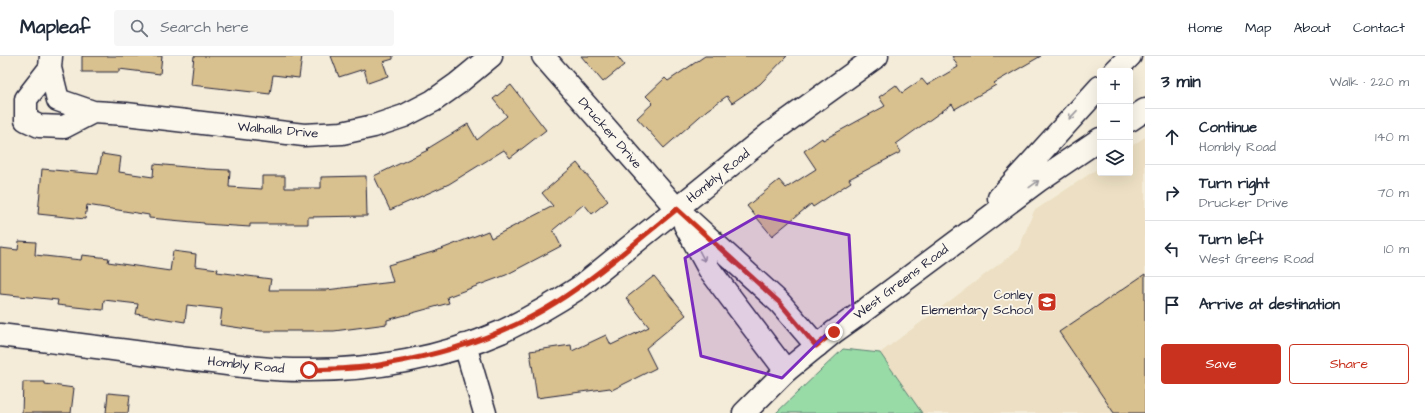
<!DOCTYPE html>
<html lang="en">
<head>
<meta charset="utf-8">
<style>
  :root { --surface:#fff; --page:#f6f6f7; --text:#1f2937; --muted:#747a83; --line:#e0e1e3; --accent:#c8321e }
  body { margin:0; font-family:"Architects Daughter",sans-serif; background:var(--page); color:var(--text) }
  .controls { position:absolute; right:12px; top:12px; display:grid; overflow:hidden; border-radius:4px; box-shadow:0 4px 16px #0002 }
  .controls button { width:36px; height:36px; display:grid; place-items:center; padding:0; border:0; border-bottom:1px solid var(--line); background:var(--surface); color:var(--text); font:20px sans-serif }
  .stop { position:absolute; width:12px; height:12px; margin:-9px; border:3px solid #c8321e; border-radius:50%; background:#fff }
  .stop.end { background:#c8321e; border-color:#fff; box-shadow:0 1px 4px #0008 }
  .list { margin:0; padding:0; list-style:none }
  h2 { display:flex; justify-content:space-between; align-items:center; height:52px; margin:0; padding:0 16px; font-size:17px }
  h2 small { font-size:13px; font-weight:400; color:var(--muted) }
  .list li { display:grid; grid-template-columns:26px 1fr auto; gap:12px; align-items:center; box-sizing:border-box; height:56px; padding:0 16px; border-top:1px solid var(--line) }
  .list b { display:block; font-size:15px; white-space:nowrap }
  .list p { margin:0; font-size:13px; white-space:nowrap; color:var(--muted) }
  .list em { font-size:13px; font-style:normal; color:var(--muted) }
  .actions { display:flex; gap:8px; padding:12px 16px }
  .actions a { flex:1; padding:9px 0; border:1px solid var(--accent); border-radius:4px; text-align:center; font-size:14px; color:var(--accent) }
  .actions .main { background:var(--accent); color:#fff }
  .icon { flex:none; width:22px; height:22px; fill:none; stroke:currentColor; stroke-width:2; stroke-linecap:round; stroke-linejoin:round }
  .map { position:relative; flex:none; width:1145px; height:357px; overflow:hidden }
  header { display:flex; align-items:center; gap:24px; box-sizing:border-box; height:56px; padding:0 20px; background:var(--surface); border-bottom:1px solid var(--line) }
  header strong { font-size:19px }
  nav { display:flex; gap:22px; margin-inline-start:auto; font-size:14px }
  .search { width:280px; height:36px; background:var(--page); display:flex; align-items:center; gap:10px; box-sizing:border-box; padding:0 14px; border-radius:4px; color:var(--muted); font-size:15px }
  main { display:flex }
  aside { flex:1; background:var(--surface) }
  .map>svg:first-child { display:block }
  .built { fill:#ecdfc3 }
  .green { fill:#98dba7; stroke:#5d7e71 }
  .building { fill:#d9c08f; stroke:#22223b }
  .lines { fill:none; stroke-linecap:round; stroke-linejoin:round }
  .minor-casing { stroke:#22223b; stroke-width:25 }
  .major-casing { stroke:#22223b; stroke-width:25 }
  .minor { stroke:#fbf7ec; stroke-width:22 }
  .major { stroke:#fbf7ec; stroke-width:22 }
  .oneway { stroke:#99979c }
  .route { stroke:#c8321e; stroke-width:5 }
  .marked { fill:#7b2cbf; fill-opacity:0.2; stroke:#7b2cbf; stroke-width:3; stroke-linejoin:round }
  .labels { text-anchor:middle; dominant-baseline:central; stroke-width:3.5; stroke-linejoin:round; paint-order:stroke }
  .street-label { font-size:13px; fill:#22223b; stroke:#fbf7ec }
  .poi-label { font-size:13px; fill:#22223b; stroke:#fbf7ec; text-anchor:end }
</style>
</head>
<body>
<header>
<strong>Mapleaf</strong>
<div class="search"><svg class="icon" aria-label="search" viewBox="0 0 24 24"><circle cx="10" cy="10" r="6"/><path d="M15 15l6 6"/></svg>Search here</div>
<nav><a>Home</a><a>Map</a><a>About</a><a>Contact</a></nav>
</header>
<main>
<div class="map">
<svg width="1145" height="357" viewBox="0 0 1145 357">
  <rect width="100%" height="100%" fill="#f4ecd9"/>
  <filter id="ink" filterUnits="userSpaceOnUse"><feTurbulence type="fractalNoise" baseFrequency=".025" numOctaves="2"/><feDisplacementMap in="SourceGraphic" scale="8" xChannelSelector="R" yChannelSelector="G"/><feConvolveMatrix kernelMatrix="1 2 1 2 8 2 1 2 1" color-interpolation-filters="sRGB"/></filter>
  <g filter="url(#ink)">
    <path class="built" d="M1145,81V357H922L880,297L1018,194L1034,155L1100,111V117H1130V91Z"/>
    <path class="green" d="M843,293L880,297L922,357H776Z"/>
    <path class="building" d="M82,0H162L160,18L119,13V16H82Z
      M194,0H302L299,22L273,19L270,38L191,29Z
      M331,0H393V3L383,6L388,20L368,27L364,13L339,21Z
      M581,0H617L624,9L603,26Z
      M705,0H787L760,28L732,47L727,40L707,54L664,92L637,62L653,47L646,40L665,22L668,25Z
      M952,0H1041L994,27L996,29L955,53L952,48L896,88L901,96L849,123L851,126L813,151L811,148L772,180L747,150L779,124L786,132L816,113L804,95L822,82L823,84L885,50L879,41L896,29L902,37L922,23L927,29L958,11Z
      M511,29L546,74L510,102L504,94L449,128L390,154L374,120L428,94L427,93L468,68L477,84L507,60L493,43Z
      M102,98L121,101L119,116L153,121L154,108L207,113L230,114L229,131L262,133V120H285V132H321V121L366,120L367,160L308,161V168H250V171L204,168V167L149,162V159L87,149L85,163L38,158L42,113L98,118Z
      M577,107L608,145L592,158L584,148L553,174L561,190L506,219L447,241L449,247L387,264V268L334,275H261L220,269L222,253L187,249L185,266L136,258L138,248L104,244L103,254L57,249L58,244L0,238V192L18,194L19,185L36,186L35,199L81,204L82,199L109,202L108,206L170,215L173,195L196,198L195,210L218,213L217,216L271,223L269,234H326L393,226L388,209L436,195L488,175L491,182L553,150L542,137Z
      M1145,218V357H1114L1059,276Z
      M654,220L686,259L646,292L656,312L612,334L610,332L537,342L530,295L571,289L572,295L606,279L611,289L649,271L626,242Z
      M23,326H45V328L74,332L71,357H22Z
      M108,337L130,339L128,357H106Z"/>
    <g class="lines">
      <g class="minor-casing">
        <path id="minor" d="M51,0L50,12L58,44L93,56L126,58L304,79L342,77L374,70L404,60L433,45L457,28L491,0
          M543,0L677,153L780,247L817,290
          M50,12L26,43V64L39,70L64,71L93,56
          M685,169L709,213L786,315
          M0,279C60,286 120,294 180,302C222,307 266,315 309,314C374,314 442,302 501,276C528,263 554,248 580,231L769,78L877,0
          M465,289L485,357"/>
      </g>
      <g class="major-casing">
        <path id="major" d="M1115,15L1130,0
          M1130,64L1145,54
          M999,142L1100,31
          M744,357L786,315L834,276L865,254L1038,125L1100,83"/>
      </g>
      <use href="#minor" class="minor"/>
      <use href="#major" class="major"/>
    </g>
    <defs><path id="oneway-shaft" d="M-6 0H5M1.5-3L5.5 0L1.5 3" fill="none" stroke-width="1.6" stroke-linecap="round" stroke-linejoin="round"/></defs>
    <g class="oneway">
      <use href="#oneway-shaft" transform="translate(1073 59) rotate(133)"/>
      <use href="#oneway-shaft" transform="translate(1034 128) rotate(-36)"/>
      <use href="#oneway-shaft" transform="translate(702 200) rotate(62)"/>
    </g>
  </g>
  <g class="lines" filter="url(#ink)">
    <path class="route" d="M309,314C334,313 360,313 385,308C444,298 503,280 555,247C598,220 637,185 677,153L780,247L816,290L834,276"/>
  </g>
  <path class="marked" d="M758,160L849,179L853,252L782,322L701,300L685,202Z"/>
  <defs>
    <g id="school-square" transform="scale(1)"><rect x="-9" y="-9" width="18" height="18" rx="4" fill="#c8321e" stroke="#fbf7ec"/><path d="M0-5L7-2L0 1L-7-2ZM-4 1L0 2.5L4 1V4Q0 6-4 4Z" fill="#fff"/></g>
  </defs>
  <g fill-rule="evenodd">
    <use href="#school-square" x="1047" y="246"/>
  </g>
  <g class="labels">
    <g class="street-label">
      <text transform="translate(278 74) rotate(5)">Walhalla Drive</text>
      <text transform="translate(610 77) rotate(49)">Drucker Drive</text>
      <text transform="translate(718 120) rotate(-39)">Hombly Road</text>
      <text transform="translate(901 226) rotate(-37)">West Greens Road</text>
      <text transform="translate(246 309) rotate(6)">Hombly Road</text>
    </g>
    <g class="poi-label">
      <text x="1033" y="239">Conley<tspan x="1033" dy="15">Elementary School</tspan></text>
    </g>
  </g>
</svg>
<div class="controls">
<button>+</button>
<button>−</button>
<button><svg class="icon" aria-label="layers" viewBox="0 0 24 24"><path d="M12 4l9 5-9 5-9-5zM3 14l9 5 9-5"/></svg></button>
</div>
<div class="stop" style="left:309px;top:314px"></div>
<div class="stop end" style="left:834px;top:276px"></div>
</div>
<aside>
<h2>3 min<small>Walk · 220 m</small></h2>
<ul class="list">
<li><svg class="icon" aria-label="ahead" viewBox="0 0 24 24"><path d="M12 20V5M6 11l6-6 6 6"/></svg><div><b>Continue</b><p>Hombly Road</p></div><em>140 m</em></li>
<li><svg class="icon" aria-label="right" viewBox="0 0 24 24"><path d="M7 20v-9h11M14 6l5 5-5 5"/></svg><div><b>Turn right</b><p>Drucker Drive</p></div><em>70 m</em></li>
<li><svg class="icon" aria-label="left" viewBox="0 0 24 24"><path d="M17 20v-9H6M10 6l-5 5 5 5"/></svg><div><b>Turn left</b><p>West Greens Road</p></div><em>10 m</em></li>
<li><svg class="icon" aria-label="arrive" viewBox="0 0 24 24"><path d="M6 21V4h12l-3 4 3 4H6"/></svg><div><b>Arrive at destination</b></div></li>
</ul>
<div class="actions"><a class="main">Save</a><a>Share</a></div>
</aside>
</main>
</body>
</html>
